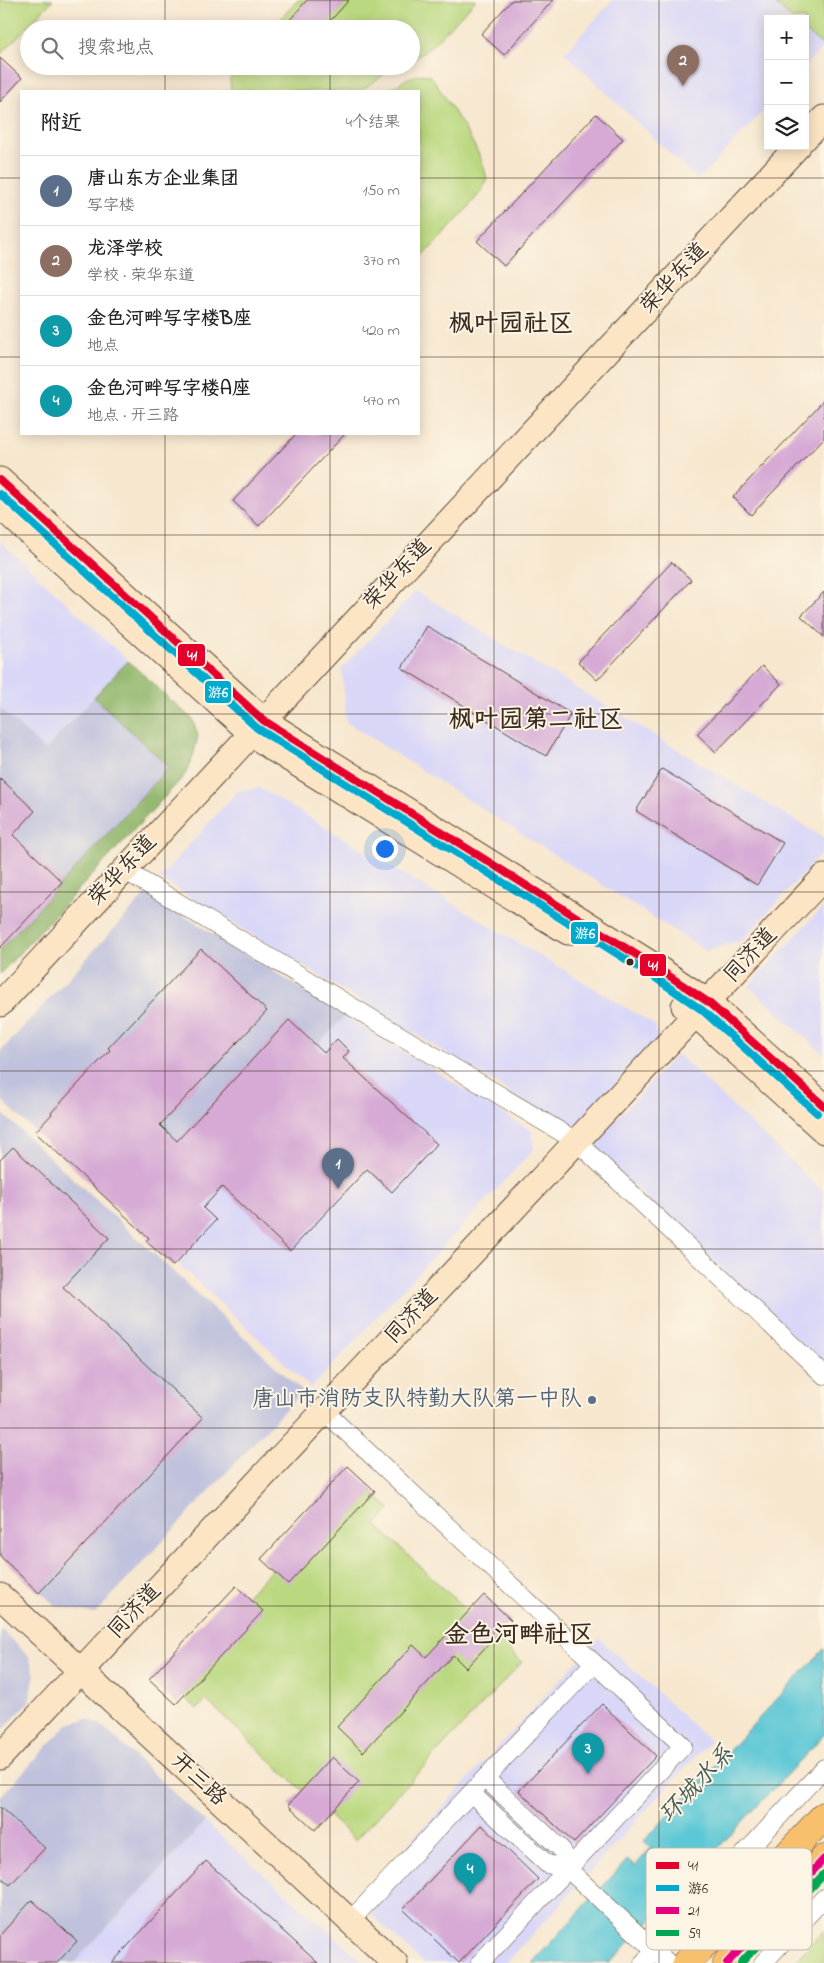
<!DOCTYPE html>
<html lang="zh">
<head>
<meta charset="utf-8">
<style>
  :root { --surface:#fff; --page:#f6f6f6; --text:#222; --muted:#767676; --line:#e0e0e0; --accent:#d93025 }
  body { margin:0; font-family:"Indie Flower","LXGW WenKai TC",sans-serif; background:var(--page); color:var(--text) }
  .controls { position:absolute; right:15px; top:15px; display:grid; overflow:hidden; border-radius:0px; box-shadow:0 2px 12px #0003 }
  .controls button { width:45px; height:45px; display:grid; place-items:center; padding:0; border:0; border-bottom:1px solid var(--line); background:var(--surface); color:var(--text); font:25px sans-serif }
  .you { position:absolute; left:384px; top:848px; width:18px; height:18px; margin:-12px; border:4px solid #fff; border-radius:50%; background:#1a73e8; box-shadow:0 0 0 8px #1a73e833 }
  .badge { display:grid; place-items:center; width:32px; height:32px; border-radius:50%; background:var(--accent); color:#fff; font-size:16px; font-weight:700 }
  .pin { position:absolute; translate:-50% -41px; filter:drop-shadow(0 1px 2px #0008) }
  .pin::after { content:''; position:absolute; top:26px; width:18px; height:15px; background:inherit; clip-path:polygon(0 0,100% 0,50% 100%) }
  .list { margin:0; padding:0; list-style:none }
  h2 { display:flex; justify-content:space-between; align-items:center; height:65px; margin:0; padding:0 20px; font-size:21px }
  h2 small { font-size:16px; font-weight:400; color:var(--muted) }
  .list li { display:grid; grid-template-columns:32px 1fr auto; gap:15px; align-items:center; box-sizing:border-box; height:70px; padding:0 20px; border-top:1px solid var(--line) }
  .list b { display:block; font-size:19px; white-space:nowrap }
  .list p { margin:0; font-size:16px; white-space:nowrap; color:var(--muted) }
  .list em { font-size:16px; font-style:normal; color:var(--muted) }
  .icon { flex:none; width:28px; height:28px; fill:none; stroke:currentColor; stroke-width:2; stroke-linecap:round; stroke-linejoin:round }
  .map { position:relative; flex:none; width:824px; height:1963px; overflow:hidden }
  .search { position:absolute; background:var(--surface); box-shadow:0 2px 12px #0003; left:20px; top:20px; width:400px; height:55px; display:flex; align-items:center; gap:12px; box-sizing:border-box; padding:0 18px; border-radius:28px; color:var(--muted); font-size:19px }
  .panel { position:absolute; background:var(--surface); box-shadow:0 2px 12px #0003; left:20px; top:90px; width:400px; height:345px; border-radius:0px }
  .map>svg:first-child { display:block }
  .built { fill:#d9d7f8 }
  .industrial { fill:#c0c2dd }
  .green { fill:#bad87f; stroke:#7a814e }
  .forest { fill:#93b86e; stroke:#677146 }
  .water { fill:#5cc7d6; stroke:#4c787a }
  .building { fill:#d6aad5 }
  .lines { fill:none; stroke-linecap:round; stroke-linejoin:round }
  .street-casing { stroke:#574639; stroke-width:19 }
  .secondary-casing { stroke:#574639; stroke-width:27 }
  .primary-casing { stroke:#574639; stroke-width:29 }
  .street { stroke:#fff; stroke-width:18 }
  .secondary { stroke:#fce5c4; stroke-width:25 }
  .primary { stroke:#f8bf6c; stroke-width:28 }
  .bus-1-casing { stroke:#fcf5e5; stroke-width:11 }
  .bus-2-casing { stroke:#fcf5e5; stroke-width:11 }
  .bus-3-casing { stroke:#fcf5e5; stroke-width:11 }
  .bus-4-casing { stroke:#fcf5e5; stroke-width:11 }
  .bus-1 { stroke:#e4002b; stroke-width:8 }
  .bus-2 { stroke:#00a9ce; stroke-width:8 }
  .bus-3 { stroke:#e5007d; stroke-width:8 }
  .bus-4 { stroke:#00a651; stroke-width:8 }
  .grid { fill:none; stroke:#3b2a1e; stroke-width:1; stroke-opacity:0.55 }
  .bus-dot { fill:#3b2a1e; stroke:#fcf5e5; stroke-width:2 }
  .service-dot { fill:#5c6f8a; stroke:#fcf5e5; stroke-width:2 }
  .labels { text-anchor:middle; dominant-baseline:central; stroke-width:4; stroke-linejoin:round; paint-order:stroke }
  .street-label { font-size:22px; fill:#3b2a1e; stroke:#fcf5e5 }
  .service-label { font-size:22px; fill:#4e5e75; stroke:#fcf5e5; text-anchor:end }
  .water-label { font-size:24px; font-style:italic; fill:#455955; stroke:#fcf5e5 }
  .quarter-label { font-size:25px; font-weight:bold; fill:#3b2a1e; stroke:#fcf5e5 }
  .key { fill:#fcf5e5; stroke:#c2b8a9; stroke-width:1 }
  .key-label { font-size:14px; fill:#3b2a1e }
  .line-badge { stroke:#fcf5e5; stroke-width:2 }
  .badge-label { font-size:14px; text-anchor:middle; font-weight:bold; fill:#fff }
</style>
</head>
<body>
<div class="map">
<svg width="824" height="1963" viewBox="0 0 824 1963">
  <rect width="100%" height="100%" fill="#fcf5e5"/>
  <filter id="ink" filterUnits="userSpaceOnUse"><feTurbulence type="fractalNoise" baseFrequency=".02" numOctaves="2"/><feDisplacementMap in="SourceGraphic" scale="10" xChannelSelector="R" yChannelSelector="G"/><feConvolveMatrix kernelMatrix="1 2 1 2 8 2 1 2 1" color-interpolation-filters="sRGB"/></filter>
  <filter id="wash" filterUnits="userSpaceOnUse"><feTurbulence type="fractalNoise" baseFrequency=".0096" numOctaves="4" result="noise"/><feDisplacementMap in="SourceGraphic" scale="20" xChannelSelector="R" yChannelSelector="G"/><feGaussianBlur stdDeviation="1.12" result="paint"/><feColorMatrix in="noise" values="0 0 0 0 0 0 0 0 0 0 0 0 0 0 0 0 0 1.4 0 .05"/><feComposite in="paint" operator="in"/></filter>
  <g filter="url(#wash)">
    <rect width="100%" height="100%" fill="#f7e7cf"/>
    <path class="built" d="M613,0H824V46L805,66V19H768V106L698,180L564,53Z
      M0,541L128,661L45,750L0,708Z
      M416,591L824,838V851L743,940L706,951L346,722L342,668Z
      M260,788L655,1025L658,1041L572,1130L159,878L238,791Z
      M824,906V1055L749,986Z
      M345,1016L532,1131L534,1149L311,1388L141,1229Z
      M677,1054L824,1192V1365L591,1146Z
      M599,1638L710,1741L506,1963H423L356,1900Z
      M205,1822L364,1963H74Z"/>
    <path class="industrial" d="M94,697L169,767L0,950V708L45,750Z
      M147,893L345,1016L141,1229L0,1099V1052Z
      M0,1111L302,1391L95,1614L56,1606L0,1554Z
      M0,1629L28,1655L35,1674L29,1702L0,1733Z
      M87,1719L100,1724L205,1822L74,1963H0V1797L68,1724Z"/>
    <path class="green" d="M0,0H53L0,55Z
      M298,0H476L428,49L411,61V29H271Z
      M772,0H824V46L805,31V19H792Z
      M237,66H381L384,72L382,76L360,91H231L230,79Z
      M422,74L430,76L434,80C446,101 490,161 486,182C484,194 430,248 419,261V91H388L408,78Z
      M357,1479L390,1509L376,1525L522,1662L355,1840L206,1700L197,1709L167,1681Z
      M824,1930V1963H793Z"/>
    <path class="forest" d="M128,661L193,720L198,736L193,757L185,775L0,974V950L169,767L94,697Z"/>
    <path class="water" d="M824,1649V1735L610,1963H532L628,1859L635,1866L651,1848L644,1841Z"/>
    <g id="blocks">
      <path class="building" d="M307,0H349L323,29H282Z
        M512,0H553L504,55L481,34Z
        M0,58L22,78L0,102Z
        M596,114L623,139L504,266L477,241Z
        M824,400V438L751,515L733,497Z
        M296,434H345L259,526L233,501Z
        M672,562L691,580L597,680L578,662Z
        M824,592V637L801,616Z
        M427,626L571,714L546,756L402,668Z
        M762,666L781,684L716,752L697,734Z
        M662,769L783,843L757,885L636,811Z
        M0,778L35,811L13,835L62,882L0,948Z
        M201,949L267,1011L160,1125L177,1141L289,1020L324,1053L337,1039L349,1051L343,1058L437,1144L392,1192L367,1169L290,1251L222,1187L203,1208L216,1220L173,1266L146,1241L149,1238L35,1132L52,1114L51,1113L110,1050L108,1048Z
        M13,1147L109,1238L63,1287L203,1418L39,1593L0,1556V1160Z
        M348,1466L375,1491L288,1584L261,1559Z
        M236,1586L263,1611L176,1704L149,1679Z
        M484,1595L511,1620L466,1668L453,1655L363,1752L337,1727L413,1645L426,1657Z
        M602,1704L656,1756L574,1843L519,1791Z
        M332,1757L359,1782L315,1830L288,1805Z
        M0,1807L45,1848L10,1885L0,1876Z
        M482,1825L538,1879L459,1963L403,1909Z
        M206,1861L318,1963H112Z
        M32,1900L77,1941L57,1963H0V1935Z"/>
    </g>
  </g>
  <g filter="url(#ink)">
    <use href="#blocks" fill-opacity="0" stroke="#574639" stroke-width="1"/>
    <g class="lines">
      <g class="street-casing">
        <path id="street" d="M124,870L576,1141L824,1375
          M324,1411L683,1746L480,1963
          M485,1778L562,1850L568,1869L668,1963
          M471,1793L547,1864L568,1869
          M350,1921L593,1664
          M643,1963L824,1768
          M763,1963L824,1898"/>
      </g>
      <g class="secondary-casing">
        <path id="secondary" d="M805,138L824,118
          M0,480L263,720L656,967L708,1002L824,1106
          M0,506L251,733L275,750L568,932
          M0,1004L798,146
          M684,1006L696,1015L824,1131
          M0,1596L395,1963
          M0,1757L824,877"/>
      </g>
      <g class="primary-casing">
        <path id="primary" d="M686,1963L824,1816
          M727,1963L824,1859"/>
      </g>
      <use href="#street" class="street"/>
      <use href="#secondary" class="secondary"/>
      <use href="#primary" class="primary"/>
      <g class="bus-1-casing">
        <path id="bus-1" d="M0,480L263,720L656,967L708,1002L824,1106"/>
      </g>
      <g class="bus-2-casing">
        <path id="bus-2" d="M0,494L257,728L651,975L702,1010L817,1113"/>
      </g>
      <g class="bus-3-casing">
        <path id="bus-3" d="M727,1963L824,1859"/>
      </g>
      <g class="bus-4-casing">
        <path id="bus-4" d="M741,1963L824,1874"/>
      </g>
      <use href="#bus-1" class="bus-1"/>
      <use href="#bus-2" class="bus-2"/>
      <use href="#bus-3" class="bus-3"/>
      <use href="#bus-4" class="bus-4"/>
    </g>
  </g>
  <path class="grid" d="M165,0V29M330,0V29M494,0V1963M659,0V1963M165,66V91M330,66V91M0,178H21M419,178H824M0,357H21M419,357H824M165,434V1963M330,434V1963M0,535H824M0,714H824M0,892H824M0,1071H824M0,1249H824M0,1428H824M0,1606H824M0,1785H824"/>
  <circle class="bus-dot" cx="630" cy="962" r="4.5"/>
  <circle class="service-dot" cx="592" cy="1400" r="5"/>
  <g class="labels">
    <g class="street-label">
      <text transform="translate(675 279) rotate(-47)">荣华东道</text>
      <text transform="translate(398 575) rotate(-47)">荣华东道</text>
      <text transform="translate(123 871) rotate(-47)">荣华东道</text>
      <text transform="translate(751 956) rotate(-47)">同济道</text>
      <text transform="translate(412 1317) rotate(-47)">同济道</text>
      <text transform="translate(135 1612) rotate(-47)">同济道</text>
      <text transform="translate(198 1780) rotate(43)">开三路</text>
    </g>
    <g class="service-label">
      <text x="582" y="1400">唐山市消防支队特勤大队第一中队</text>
    </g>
    <g class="water-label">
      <text transform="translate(698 1785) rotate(-47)">环城水系</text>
    </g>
    <g class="quarter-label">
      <text x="511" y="325">枫叶园社区</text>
      <text x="536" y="721">枫叶园第二社区</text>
      <text x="519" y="1636">金色河畔社区</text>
    </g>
  </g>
  <rect x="646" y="1848" width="166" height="102" rx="8" class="key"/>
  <rect x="656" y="1862" width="23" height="7" fill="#e4002b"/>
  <rect x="656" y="1885" width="23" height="6" fill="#00a9ce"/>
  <rect x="656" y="1907" width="23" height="7" fill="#e5007d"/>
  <rect x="656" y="1930" width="23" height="6" fill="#00a651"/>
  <g class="key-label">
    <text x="688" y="1870">41</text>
    <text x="688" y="1893">游6</text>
    <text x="688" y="1915">21</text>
    <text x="688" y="1938">59</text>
  </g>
  <g class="line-badge">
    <rect x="177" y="643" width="29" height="24" rx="5" fill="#e4002b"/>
    <rect x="204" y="680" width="28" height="24" rx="5" fill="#00a9ce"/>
    <rect x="570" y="921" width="29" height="24" rx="5" fill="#00a9ce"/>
    <rect x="639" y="953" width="28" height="24" rx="5" fill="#e4002b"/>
  </g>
  <g class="badge-label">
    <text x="192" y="660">41</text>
    <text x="218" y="697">游6</text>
    <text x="585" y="938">游6</text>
    <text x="653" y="970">41</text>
  </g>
</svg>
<div class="controls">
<button>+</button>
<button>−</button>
<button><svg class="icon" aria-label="layers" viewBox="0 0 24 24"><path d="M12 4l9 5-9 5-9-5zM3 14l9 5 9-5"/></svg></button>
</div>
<div class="you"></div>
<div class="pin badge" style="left:338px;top:1189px;background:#5c6f8a">1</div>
<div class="pin badge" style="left:683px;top:86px;background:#8d6e63">2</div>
<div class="pin badge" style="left:588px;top:1774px;background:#0f9aa8">3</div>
<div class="pin badge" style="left:470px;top:1894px;background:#0f9aa8">4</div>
<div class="search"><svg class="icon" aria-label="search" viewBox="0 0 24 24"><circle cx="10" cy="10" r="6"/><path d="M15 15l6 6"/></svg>搜索地点</div>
<section class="panel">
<h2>附近<small>4个结果</small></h2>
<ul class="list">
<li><span class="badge" style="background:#5c6f8a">1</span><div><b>唐山东方企业集团</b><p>写字楼</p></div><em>150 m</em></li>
<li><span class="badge" style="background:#8d6e63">2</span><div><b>龙泽学校</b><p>学校 · 荣华东道</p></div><em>370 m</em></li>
<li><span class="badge" style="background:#0f9aa8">3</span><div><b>金色河畔写字楼B座</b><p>地点</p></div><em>420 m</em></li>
<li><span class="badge" style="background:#0f9aa8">4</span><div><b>金色河畔写字楼A座</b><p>地点 · 开三路</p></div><em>470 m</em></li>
</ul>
</section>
</div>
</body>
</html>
